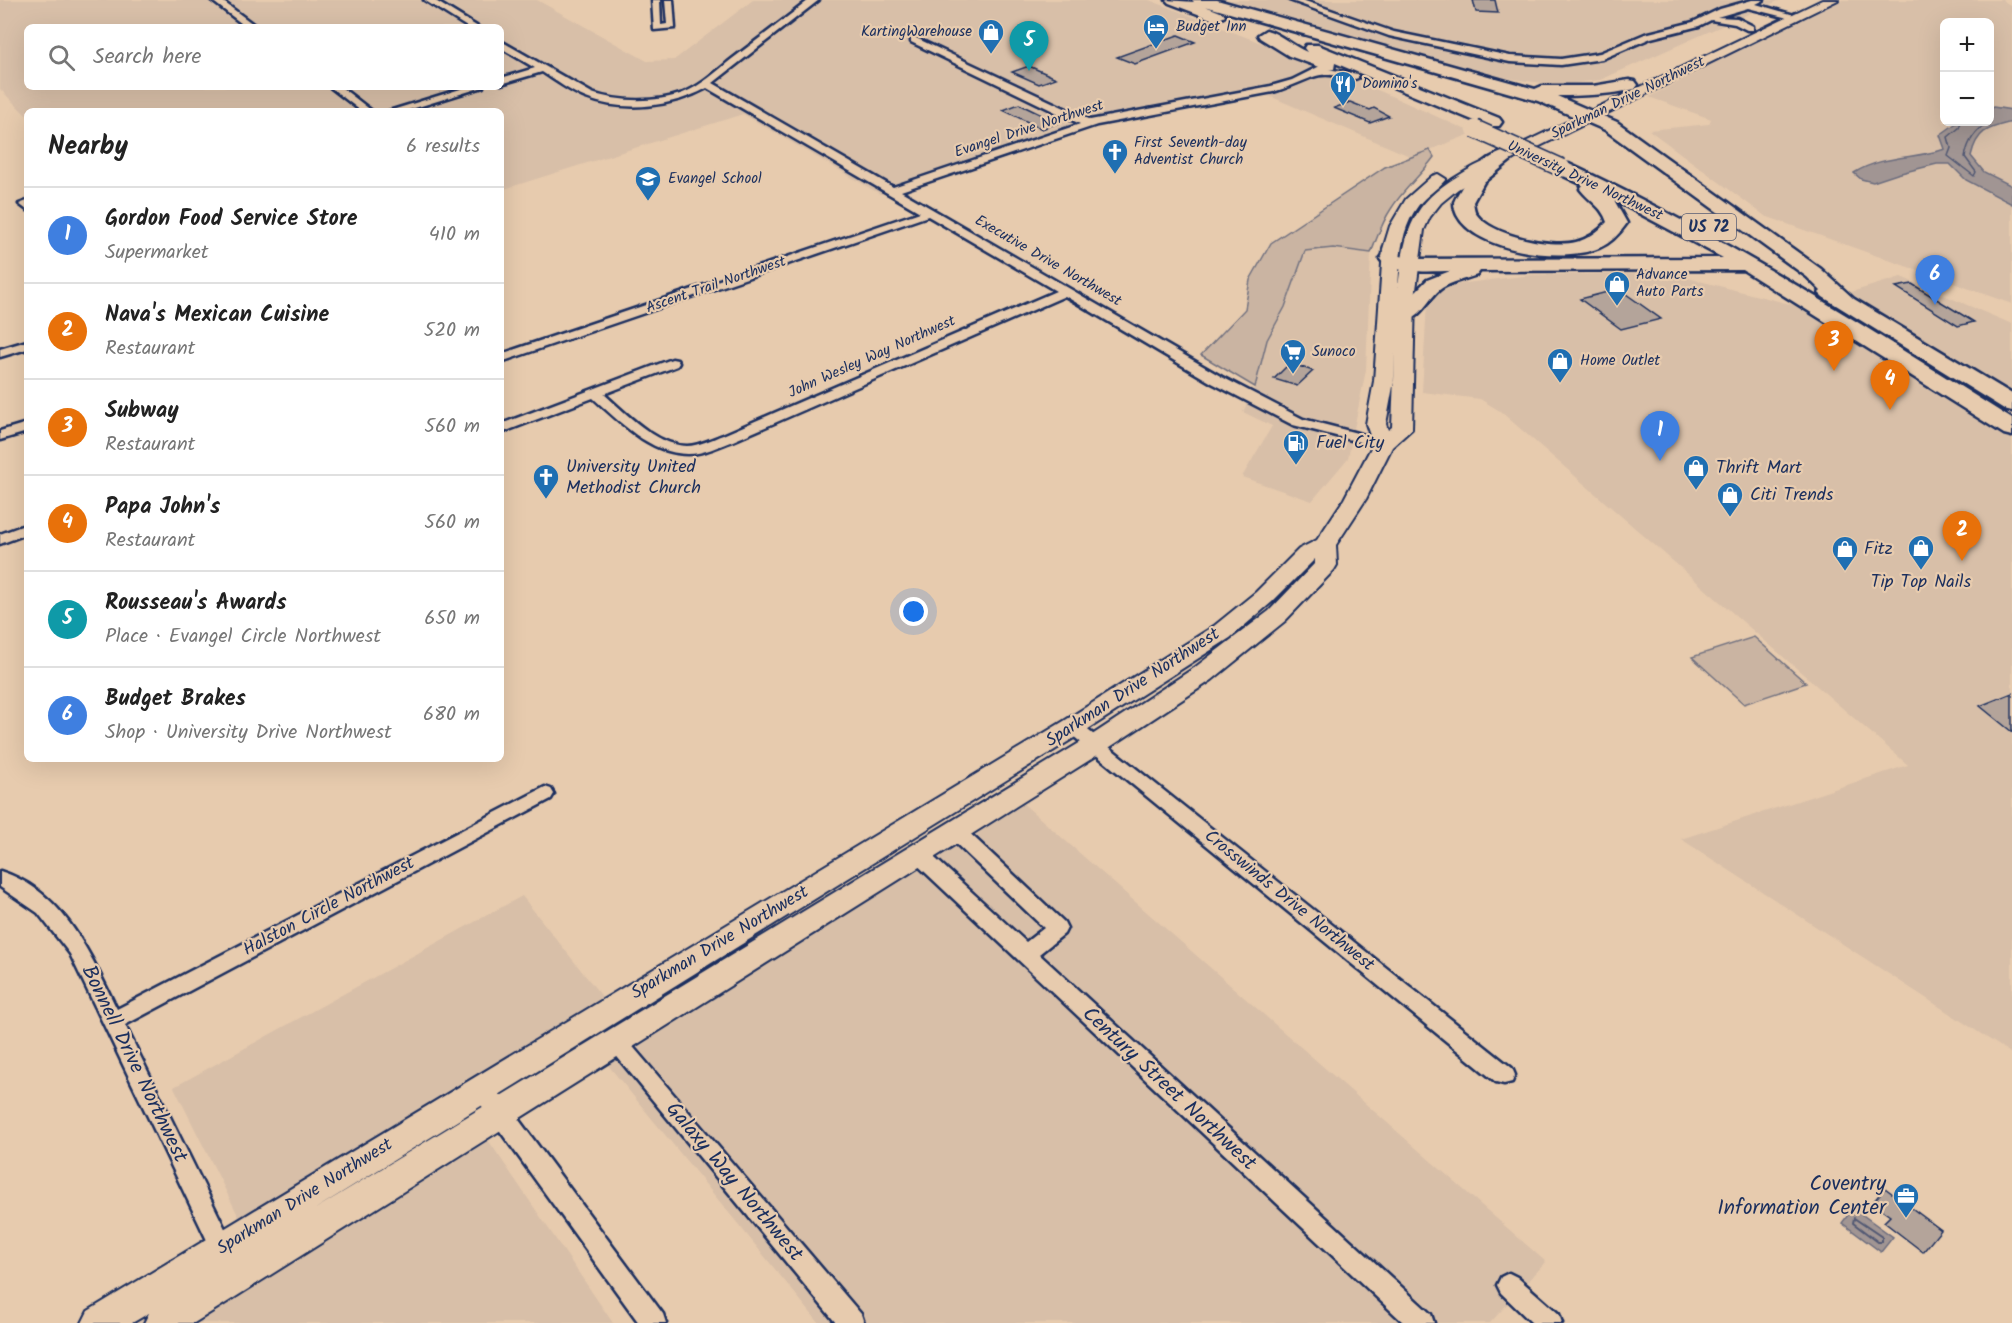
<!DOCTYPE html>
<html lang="en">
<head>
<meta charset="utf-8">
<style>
  :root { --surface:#fff; --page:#f6f6f6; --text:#222; --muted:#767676; --line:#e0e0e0; --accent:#1f6fb2 }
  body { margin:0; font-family:Kalam,sans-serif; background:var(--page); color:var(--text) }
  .controls { position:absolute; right:18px; top:18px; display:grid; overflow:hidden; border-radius:9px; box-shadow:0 6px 24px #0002 }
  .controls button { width:54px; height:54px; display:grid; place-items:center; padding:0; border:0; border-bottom:2px solid var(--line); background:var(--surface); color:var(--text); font:30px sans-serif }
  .you { position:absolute; left:914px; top:612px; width:21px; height:21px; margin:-15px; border:4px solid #fff; border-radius:50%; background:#1a73e8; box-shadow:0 0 0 9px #1a73e833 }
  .badge { display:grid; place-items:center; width:39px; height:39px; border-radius:50%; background:var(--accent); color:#fff; font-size:20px; font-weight:700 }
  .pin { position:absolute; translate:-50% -50px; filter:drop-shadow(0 2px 3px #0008) }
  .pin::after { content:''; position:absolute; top:32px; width:21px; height:18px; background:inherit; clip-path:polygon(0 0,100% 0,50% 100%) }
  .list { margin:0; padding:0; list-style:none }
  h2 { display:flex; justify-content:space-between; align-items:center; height:78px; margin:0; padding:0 24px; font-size:26px }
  h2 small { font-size:20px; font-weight:400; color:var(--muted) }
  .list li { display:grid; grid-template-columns:39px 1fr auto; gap:18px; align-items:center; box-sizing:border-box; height:96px; padding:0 24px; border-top:2px solid var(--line) }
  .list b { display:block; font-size:22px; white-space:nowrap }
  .list p { margin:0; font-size:20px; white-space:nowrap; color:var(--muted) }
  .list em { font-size:20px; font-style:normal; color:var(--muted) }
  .icon { flex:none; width:33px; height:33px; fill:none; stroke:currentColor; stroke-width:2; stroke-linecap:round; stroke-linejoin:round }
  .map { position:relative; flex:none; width:2012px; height:1323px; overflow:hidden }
  .search { position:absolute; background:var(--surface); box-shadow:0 6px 24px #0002; left:24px; top:24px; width:480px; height:66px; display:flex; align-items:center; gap:15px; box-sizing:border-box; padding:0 21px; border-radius:9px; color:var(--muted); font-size:22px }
  .panel { position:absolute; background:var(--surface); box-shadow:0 6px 24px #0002; left:24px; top:108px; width:480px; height:654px; border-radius:9px }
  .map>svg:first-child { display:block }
  .built { fill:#d8bfa8; fill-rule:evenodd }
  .green { fill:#cab4a2; stroke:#727280; stroke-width:1.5 }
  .water { fill:#a19593; stroke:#6b6c7e; stroke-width:1.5 }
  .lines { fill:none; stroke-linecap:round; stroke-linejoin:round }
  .shore-far1 { stroke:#515873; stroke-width:1.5 }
  .shore { stroke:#515873; stroke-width:2 }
  .building { fill:#b4a49a; stroke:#1b2f5e; stroke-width:1.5 }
  .minor-casing { stroke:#1b2f5e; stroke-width:5 }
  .secondary-casing { stroke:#1b2f5e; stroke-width:4 }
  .trunk-casing { stroke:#1b2f5e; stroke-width:5 }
  .minor { fill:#e7cbae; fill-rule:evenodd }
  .secondary { fill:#e7cbae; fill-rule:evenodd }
  .trunk { fill:#e7cbae; fill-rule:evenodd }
  .trunk-bridge-casing { stroke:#1b2f5e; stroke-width:20; stroke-linecap:butt }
  .trunk-bridge { stroke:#e7cbae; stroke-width:17 }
  .labels { text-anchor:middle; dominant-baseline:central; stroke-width:4.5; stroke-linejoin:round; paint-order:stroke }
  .far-poi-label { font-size:15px; fill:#1b2f5e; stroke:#e7cbae; text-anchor:start }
  .far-street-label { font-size:15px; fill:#1b2f5e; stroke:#e7cbae }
  .shield { fill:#e7cbae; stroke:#585e76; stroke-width:1.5 }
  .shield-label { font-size:16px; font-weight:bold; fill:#1b2f5e }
  .poi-label { font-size:18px; fill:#1b2f5e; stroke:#e7cbae; text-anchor:start }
  .street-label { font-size:18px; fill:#1b2f5e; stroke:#e7cbae }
  .near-street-label { font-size:21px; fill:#1b2f5e; stroke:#e7cbae }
  .near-poi-label { font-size:21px; fill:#1b2f5e; stroke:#e7cbae; text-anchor:end }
</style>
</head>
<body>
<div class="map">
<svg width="2012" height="1323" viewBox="0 0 2012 1323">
  <rect width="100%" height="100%" fill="#e7cbae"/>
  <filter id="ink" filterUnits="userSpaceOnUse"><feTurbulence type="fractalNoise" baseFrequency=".0167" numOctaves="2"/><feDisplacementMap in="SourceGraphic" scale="12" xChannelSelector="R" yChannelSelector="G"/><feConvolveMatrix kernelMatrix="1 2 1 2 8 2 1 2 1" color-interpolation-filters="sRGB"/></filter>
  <g filter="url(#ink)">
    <path class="built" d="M0,0H537L647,61L674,60L753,0H1149L1340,73L1473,133L1412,157L1267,95L1116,121L880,194L743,114L501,190V111H27V116L0,89ZM27,27H501V87H27Z
      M1224,0H1780L1600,80L1557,85L1499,77Z
      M1843,0H2002L2012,6V304L1765,216L1649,130L1709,124L1711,119L1649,97L1772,33ZM1944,22H1990V122H1944Z
      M1333,248L1371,253L1366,370L1348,458L1312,501L1242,477L1272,426L1243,412L1255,387L1267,340L1285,307L1305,251Z
      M1668,273L1802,307L1901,277L2012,324V1054L1681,839L1908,765L1500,411L1480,399L1422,392L1427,302L1449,285L1531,275Z
      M1019,800L1546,1262L1490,1323H819L603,1059L484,1134L613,1323H88L243,1225L174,1087L522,896L635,1038Z"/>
    <path class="green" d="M1430,150L1434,157C1421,175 1403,190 1391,209C1382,222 1377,238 1371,253L1333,248L1305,251L1285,307L1267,340L1255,387L1201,355L1245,309L1250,280L1271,243L1385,167Z
      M1754,637L1806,683L1744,704L1692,657Z"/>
    <path class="water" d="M1993,107L2012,110V122C1988,128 1977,130 1971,156L1984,172L2012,186V204L1966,180L1950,164H1937L1897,174L1873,182L1861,179L1854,173C1882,155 1915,159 1945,149L1940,135L1958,122H1990V109Z
      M1853,1208L1893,1237L1881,1252L1842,1223Z"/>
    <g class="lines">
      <path class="shore-far1" d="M1961,122L1959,128L1948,137L1951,148L1948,156L1974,176L1976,172L1965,157C1968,141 1975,131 1989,122"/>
      <path class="shore" d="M1854,1218L1882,1237V1242H1878L1853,1223Z"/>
    </g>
    <path class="building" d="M1473,0H1495L1498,13L1476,12Z
      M1178,35L1195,42L1135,64L1117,57Z
      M1029,66L1056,78L1039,84L1012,72Z
      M1350,102L1370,110L1374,108L1389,116L1370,123L1334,108Z
      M1019,104L1058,123L1042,129L1003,110Z
      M1912,284L1974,322L1958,326L1896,287Z
      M1619,289L1661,319L1621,329L1580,299Z
      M1290,363L1313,371L1297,386L1274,379Z
      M2012,693V732L1980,706Z
      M1885,1188L1941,1230L1923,1252L1884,1222L1890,1216L1872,1203Z"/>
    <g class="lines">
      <g class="minor-casing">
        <path id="minor" d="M211,0H221L257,27H246Z
          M424,0H434L478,27H467Z
          M652,0H660L661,25L667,24L665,0H673L675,28L654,30Z
          M809,0H819L713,83L893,187L1080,124L911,42V38L914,37L1090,120L1271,86L1292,80L1328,62L1333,65L1327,69L1358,74V78L1355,79C1342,77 1326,72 1313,77C1299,82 1287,88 1273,92L1097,125L901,191L1222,377L1303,419L1388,441L1390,444L1388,447L1383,448L1293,425L1212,383L1065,296L733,441C719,446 703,454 688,454C650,454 619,421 593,398L501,433V424L672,359L677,360L679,363L677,366L604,394C626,413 655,445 687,446C699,446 712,439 723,435L1056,291L928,216L501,362V354L920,212L707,88C672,107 624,113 586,98C571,92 556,81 542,72L501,84V78L535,68L501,48V41L592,93C619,102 655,103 683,93C701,86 717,71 732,59C758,39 784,20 809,0Z
          M1289,0H1302L1394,32L1510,56L1561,59L1600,53L1645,34L1693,22L1720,9L1752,0H1764L1756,4L1801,17L1796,20L1748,8L1717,17L1737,18L1753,26V30H1747L1735,24L1711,20L1699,26L1651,38L1602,59L1561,65L1510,62L1389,36Z
          M330,87H341L372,111H361Z
          M467,87H483L405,111H389Z
          M27,201V210L19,204Z
          M27,341V349L0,357V349Z
          M27,423V432L0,440V431Z
          M27,524V534L0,544V534Z
          M1073,721L1079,723L1512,1068L1515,1075L1512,1082L1504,1084L1496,1082L1067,731L1064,727L1067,723Z
          M545,787L551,789L554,794L551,799L125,1025L237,1253L233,1261L225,1264L217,1261L70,954L38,913L0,887V871C64,891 90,954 117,1009Z
          M954,823L961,825L1064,922L1067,928L1064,934L1039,954L1431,1314L1434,1323H1404L910,858L908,853L910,848L917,846L924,848L1026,942L1044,928L947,835L945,830L947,825Z
          M616,1032L623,1035L861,1314L864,1323H836L609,1047L606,1041L609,1035Z
          M482,1079L490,1081L663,1314L666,1323H639L474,1095L471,1088L474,1081Z
          M1509,1273L1517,1277L1559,1314L1562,1323H1532L1501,1293L1497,1285L1501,1277Z"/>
      </g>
      <g class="secondary-casing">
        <path id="secondary" d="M1822,0H1838L1487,172L1458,189L1441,203L1430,217L1424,230L1415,297L1412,429L1392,447L1366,499L1336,545L1337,565L1334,570L1285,621L1212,680L1104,751L194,1323H144L149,1313L132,1323H82L88,1311L1064,721L1214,626L1256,592L1299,549L1317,540L1344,499L1373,444L1366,424L1374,381L1383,249L1390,226L1406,199L1432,176L1438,174L1446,179C1438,189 1426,195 1418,206C1400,230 1400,259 1398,288C1406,221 1414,199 1475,166ZM1395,351L1392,427L1388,430L1386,424L1394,381ZM1315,559V563L1269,611L1194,668L1086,739L312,1211L1082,733L1230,638L1272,602Z"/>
      </g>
      <g class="trunk-casing">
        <path id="trunk" d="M1166,0L1194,2L1192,0H1217L1535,89L1542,86H1593L1629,80L1635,81L1638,85L1635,89C1609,95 1583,96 1557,96L1617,122L1821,269L1854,299L2012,394V411L2004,409L1823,297L1819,293L1821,291L1807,277L1605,130L1538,101L1205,6L1223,13L1225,16L1217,21L1211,19L1169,3Z
          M1266,30C1281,34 1292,46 1307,52L1304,48L1306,45H1318L1499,118L1502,122L1499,126H1487L1335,63L1334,69L1328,70L1289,56L1260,38L1258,35Z
          M1506,151L1513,153L1515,157L1484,182L1473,202C1474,206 1474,211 1477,215C1493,236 1552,248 1576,242C1588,239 1599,231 1607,222C1602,206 1590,202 1580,189L1583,185L1555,172L1553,168L1555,164H1569C1724,236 1867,327 2012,419V436L2004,434L1743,270L1480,271L1477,275C1466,279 1451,282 1442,288C1426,299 1421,324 1398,319L1395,314L1398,309L1427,280L1450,271C1433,271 1391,275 1380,259L1383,255L1390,253L1411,259L1723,258L1614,200L1627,223C1620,233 1611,243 1599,248C1565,263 1476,252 1457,215C1455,211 1454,206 1454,202C1464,180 1482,157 1506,151Z"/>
      </g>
      <use href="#minor" class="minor"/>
      <use href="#secondary" class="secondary"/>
      <use href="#trunk" class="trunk"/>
      <g class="trunk-bridge-casing">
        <path id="trunk-bridge" d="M1475,129L1562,168"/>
      </g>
      <use href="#trunk-bridge" class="trunk-bridge"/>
    </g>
  </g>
  <defs>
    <g id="hotel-pin" transform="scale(1.35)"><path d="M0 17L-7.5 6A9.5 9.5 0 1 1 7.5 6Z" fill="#1f6fb2" stroke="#e7cbae"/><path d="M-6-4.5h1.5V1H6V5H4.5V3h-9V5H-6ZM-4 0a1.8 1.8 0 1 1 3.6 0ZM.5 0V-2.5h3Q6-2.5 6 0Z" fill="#fff"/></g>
    <g id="shop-pin" transform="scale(1.35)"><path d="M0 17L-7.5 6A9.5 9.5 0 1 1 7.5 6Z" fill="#1f6fb2" stroke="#e7cbae"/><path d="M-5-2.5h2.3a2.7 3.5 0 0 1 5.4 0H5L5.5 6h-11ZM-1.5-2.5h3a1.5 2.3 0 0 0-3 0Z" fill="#fff"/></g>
    <g id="restaurant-pin" transform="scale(1.35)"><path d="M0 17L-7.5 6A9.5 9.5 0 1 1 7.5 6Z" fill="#1f6fb2" stroke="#e7cbae"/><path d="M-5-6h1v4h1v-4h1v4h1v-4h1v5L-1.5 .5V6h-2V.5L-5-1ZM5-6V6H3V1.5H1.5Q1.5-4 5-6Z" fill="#fff"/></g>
    <g id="church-pin" transform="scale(1.35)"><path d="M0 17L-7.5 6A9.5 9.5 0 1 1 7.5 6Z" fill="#1f6fb2" stroke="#e7cbae"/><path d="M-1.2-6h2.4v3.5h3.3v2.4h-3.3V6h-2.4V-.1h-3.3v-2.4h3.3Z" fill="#fff"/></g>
    <g id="school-pin" transform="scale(1.35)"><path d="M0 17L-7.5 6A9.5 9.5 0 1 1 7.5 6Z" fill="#1f6fb2" stroke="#e7cbae"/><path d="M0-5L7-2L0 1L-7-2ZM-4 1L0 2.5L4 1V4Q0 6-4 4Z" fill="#fff"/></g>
    <g id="supermarket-pin" transform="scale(1.35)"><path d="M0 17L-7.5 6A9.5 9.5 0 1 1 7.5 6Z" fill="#1f6fb2" stroke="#e7cbae"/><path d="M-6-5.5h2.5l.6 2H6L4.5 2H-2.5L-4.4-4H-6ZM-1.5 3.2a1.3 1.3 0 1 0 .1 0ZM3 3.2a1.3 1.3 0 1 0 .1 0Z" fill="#fff"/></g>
    <g id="fuel-pin" transform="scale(1.35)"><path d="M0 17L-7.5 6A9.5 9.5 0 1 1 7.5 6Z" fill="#1f6fb2" stroke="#e7cbae"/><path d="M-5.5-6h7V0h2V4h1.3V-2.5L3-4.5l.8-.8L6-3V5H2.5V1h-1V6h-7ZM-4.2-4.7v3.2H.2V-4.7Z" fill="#fff"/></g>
    <g id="office-pin" transform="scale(1.35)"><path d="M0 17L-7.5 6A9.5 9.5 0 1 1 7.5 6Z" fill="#1f6fb2" stroke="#e7cbae"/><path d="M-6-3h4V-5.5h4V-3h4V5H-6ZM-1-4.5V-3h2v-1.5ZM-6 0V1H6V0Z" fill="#fff"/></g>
  </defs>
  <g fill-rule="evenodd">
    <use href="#hotel-pin" x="1156" y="27"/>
    <use href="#shop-pin" x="991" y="32"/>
    <use href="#restaurant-pin" x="1343" y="84"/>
    <use href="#church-pin" x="1115" y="152"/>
    <use href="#school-pin" x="648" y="179"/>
    <use href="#shop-pin" x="1617" y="284"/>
    <use href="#supermarket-pin" x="1293" y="352"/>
    <use href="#shop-pin" x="1560" y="361"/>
    <use href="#fuel-pin" x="1296" y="443"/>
    <use href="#shop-pin" x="1696" y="468"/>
    <use href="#church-pin" x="546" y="477"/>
    <use href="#shop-pin" x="1730" y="495"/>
    <use href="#shop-pin" x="1921" y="548"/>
    <use href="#shop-pin" x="1845" y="549"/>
    <use href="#office-pin" x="1906" y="1196"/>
  </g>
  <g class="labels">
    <g class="far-poi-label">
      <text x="1176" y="27">Budget Inn</text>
      <text x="972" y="32" text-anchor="end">KartingWarehouse</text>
      <text x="1362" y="84">Domino's</text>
      <text x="1134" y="143">First Seventh-day<tspan x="1134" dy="17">Adventist Church</tspan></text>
      <text x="668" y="179">Evangel School</text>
      <text x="1636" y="275">Advance<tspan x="1636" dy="17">Auto Parts</tspan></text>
      <text x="1312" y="352">Sunoco</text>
      <text x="1580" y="361">Home Outlet</text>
    </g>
    <g class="far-street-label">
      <text transform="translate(1628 98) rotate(-26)">Sparkman Drive Northwest</text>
      <text transform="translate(1029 129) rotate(-18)">Evangel Drive Northwest</text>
      <text transform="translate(1585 181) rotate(25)">University Drive Northwest</text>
      <text transform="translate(1048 261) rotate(30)">Executive Drive Northwest</text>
      <text transform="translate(716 285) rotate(-19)">Ascent Trail Northwest</text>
      <text transform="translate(872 357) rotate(-24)">John Wesley Way Northwest</text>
    </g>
    <rect class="shield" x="1682" y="214" width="54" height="26" rx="4.5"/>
    <g class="shield-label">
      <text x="1709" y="227">US 72</text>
    </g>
    <g class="poi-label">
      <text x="1316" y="443">Fuel City</text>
      <text x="566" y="467">University United<tspan x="566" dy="21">Methodist Church</tspan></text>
      <text x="1716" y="468">Thrift Mart</text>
      <text x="1750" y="495">Citi Trends</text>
      <text x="1864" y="549">Fitz</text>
      <text x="1921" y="582" text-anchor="middle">Tip Top Nails</text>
    </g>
    <g class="street-label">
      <text transform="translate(1133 688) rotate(-33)">Sparkman Drive Northwest</text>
      <text transform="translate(1289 901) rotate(39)">Crosswinds Drive Northwest</text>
      <text transform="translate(329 907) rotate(-28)">Halston Circle Northwest</text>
      <text transform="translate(720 943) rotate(-31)">Sparkman Drive Northwest</text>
      <text transform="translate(305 1197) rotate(-32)">Sparkman Drive Northwest</text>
    </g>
    <g class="near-street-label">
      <text transform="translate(134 1064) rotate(64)">Bonnell Drive Northwest</text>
      <text transform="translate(1169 1089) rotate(43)">Century Street Northwest</text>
      <text transform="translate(734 1182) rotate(50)">Galaxy Way Northwest</text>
    </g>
    <g class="near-poi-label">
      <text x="1886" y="1184">Coventry<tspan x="1886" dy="24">Information Center</tspan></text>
    </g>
  </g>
</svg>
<div class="controls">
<button>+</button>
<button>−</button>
</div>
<div class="you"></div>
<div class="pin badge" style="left:1660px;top:461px;background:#3f7fe0">1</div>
<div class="pin badge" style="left:1962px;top:561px;background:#e8710a">2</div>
<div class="pin badge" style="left:1834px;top:371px;background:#e8710a">3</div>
<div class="pin badge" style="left:1890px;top:410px;background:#e8710a">4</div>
<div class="pin badge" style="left:1029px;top:71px;background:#0f9aa8">5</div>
<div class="pin badge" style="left:1935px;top:305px;background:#3f7fe0">6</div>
<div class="search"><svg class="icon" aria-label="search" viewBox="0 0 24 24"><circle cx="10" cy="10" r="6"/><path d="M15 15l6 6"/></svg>Search here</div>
<section class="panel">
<h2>Nearby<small>6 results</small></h2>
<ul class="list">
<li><span class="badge" style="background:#3f7fe0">1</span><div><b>Gordon Food Service Store</b><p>Supermarket</p></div><em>410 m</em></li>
<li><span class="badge" style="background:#e8710a">2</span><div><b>Nava's Mexican Cuisine</b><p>Restaurant</p></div><em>520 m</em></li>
<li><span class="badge" style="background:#e8710a">3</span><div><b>Subway</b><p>Restaurant</p></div><em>560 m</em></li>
<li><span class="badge" style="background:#e8710a">4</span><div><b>Papa John's</b><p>Restaurant</p></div><em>560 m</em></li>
<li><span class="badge" style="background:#0f9aa8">5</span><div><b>Rousseau's Awards</b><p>Place · Evangel Circle Northwest</p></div><em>650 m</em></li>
<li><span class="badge" style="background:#3f7fe0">6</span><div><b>Budget Brakes</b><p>Shop · University Drive Northwest</p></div><em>680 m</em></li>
</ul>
</section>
</div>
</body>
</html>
